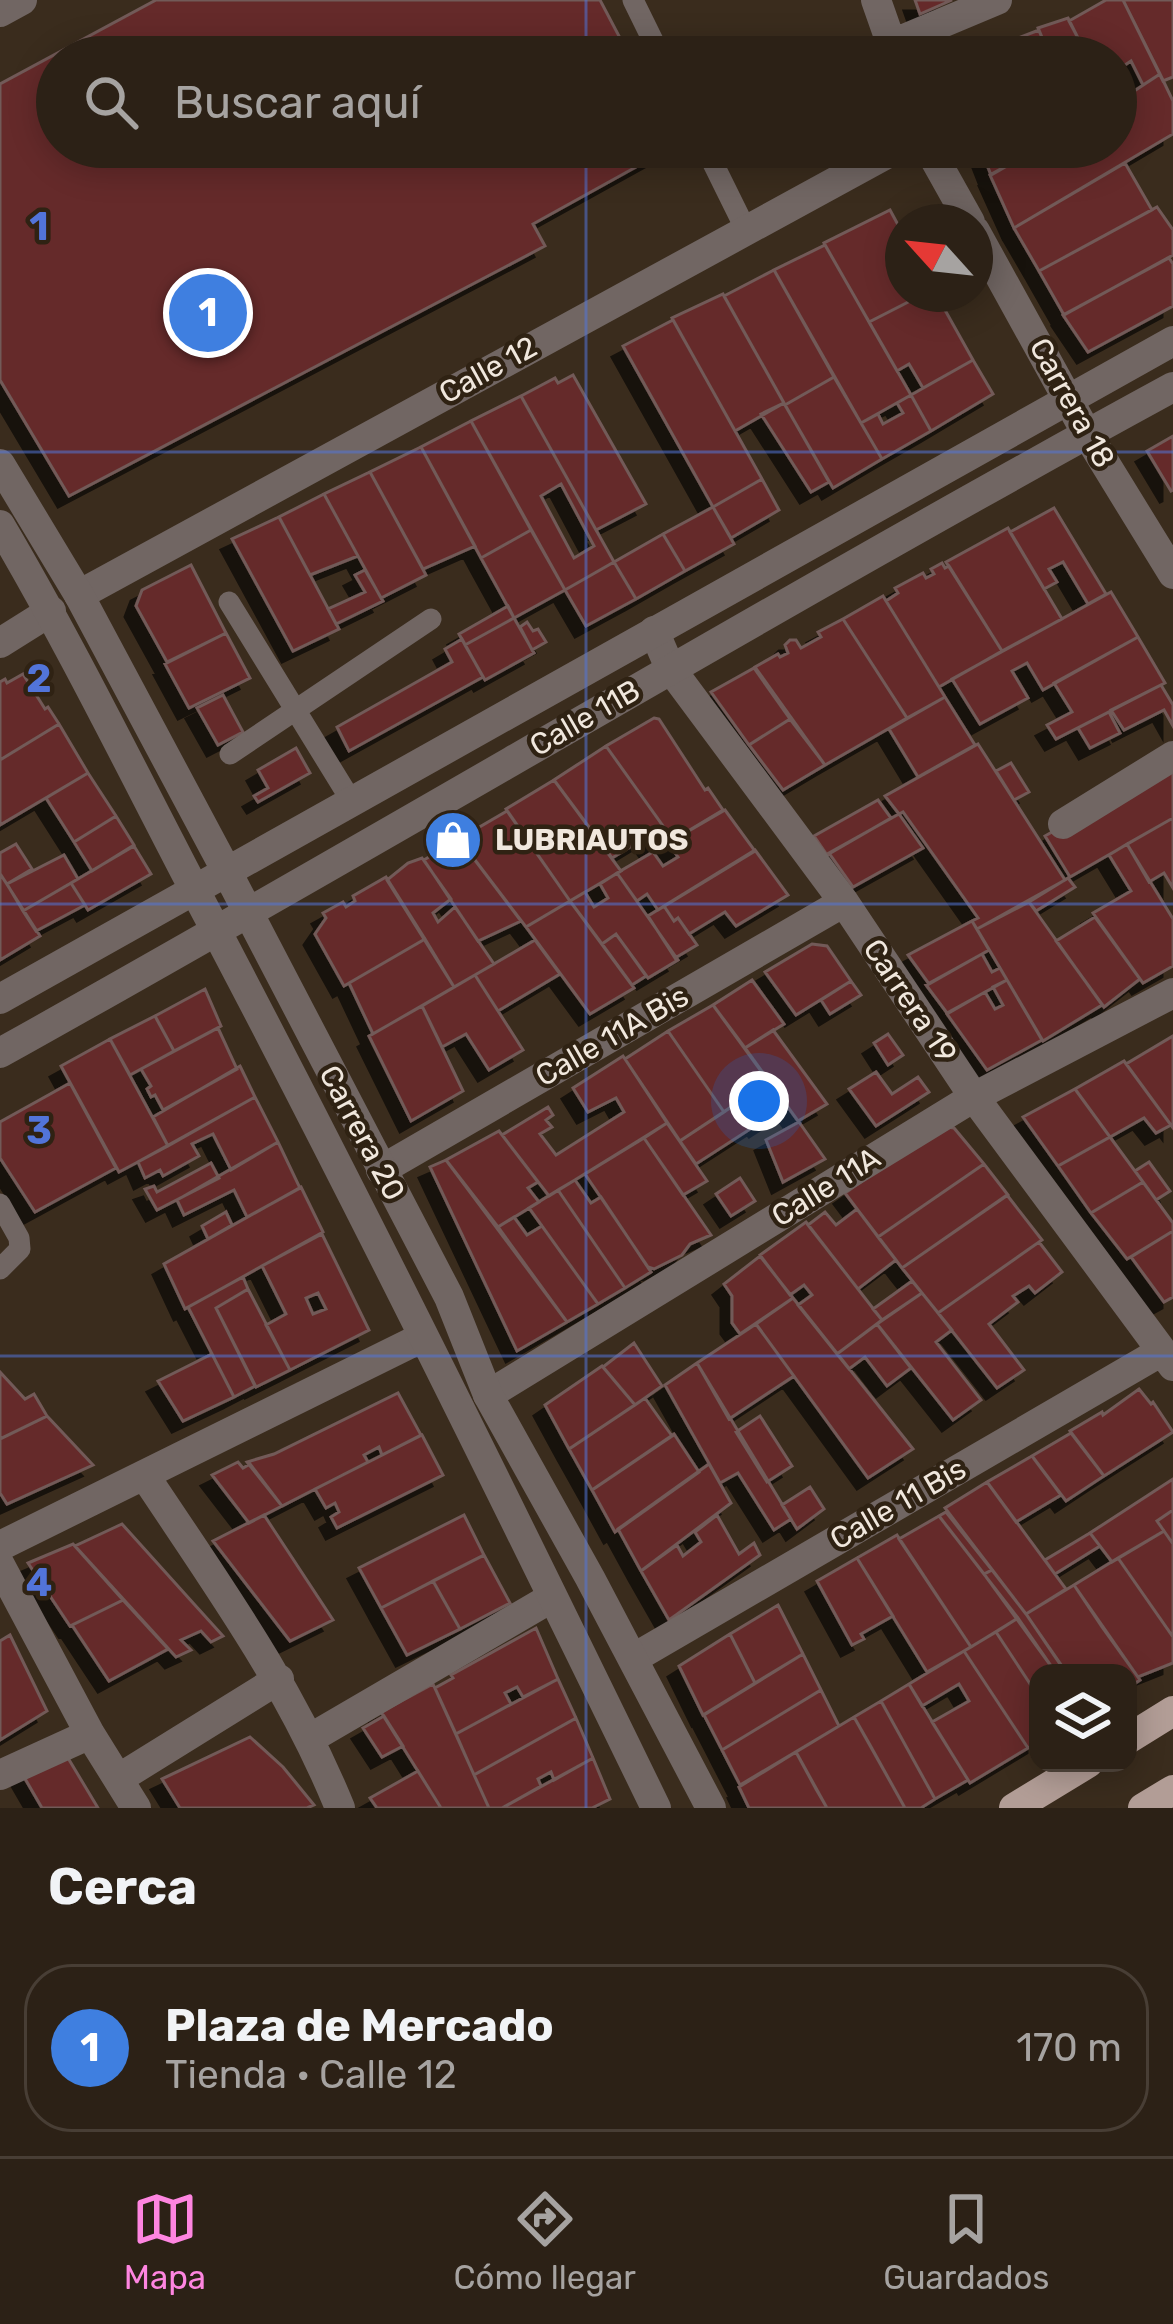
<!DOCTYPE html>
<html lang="es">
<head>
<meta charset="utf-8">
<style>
  :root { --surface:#2c2116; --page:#34291f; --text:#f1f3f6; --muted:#a6a3a1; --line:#483e35; --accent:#fe85e0 }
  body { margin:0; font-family:Rubik,sans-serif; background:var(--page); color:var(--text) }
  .controls { position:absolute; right:36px; bottom:36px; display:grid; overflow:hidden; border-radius:24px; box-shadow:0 6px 30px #0003 }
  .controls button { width:108px; height:108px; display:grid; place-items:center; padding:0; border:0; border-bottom:3px solid var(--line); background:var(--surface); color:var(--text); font:60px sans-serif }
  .compass { position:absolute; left:885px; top:204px; width:108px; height:108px; border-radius:50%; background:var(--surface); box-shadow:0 6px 30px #0003; rotate:297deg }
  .you { position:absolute; left:759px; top:1101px; width:42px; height:42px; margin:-30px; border:9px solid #fff; border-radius:50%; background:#1a73e8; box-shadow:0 0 0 18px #1a73e833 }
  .badge { display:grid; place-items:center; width:78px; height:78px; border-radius:50%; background:var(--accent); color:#fff; font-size:39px; font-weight:700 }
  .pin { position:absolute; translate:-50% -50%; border:6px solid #fff; box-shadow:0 3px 12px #0006 }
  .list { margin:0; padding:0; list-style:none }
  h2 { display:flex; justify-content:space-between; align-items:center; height:156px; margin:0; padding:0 48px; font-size:51px }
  h2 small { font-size:39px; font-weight:400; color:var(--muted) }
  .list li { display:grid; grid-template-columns:78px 1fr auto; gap:36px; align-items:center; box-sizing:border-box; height:168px; margin:0 24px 24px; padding:0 24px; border:3px solid var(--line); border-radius:48px }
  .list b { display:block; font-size:45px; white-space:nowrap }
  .list p { margin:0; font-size:39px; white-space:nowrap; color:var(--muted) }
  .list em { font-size:39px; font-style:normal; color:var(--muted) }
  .icon { flex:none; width:66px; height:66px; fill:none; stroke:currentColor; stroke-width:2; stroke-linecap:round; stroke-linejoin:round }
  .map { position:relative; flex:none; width:1173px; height:1808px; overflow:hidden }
  .search { position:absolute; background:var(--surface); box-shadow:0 6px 30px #0003; left:36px; right:36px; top:36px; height:132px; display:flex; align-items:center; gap:30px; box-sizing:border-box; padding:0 42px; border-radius:66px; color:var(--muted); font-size:45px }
  .sheet { height:348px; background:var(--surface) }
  nav { display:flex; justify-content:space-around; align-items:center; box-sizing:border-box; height:168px; border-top:3px solid var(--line); background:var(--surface); font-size:33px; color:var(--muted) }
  nav a { display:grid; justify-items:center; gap:6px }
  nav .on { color:var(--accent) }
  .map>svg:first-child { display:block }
  .building { fill:#652c2b; stroke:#725a58; stroke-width:3; fill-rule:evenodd; filter:url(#shadow) }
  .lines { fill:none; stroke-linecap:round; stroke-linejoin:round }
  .service { stroke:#716663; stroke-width:21 }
  .minor { stroke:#716663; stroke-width:30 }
  .tertiary { stroke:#716663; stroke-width:30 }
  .primary { stroke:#b29d96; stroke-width:30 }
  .grid { fill:none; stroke:#5274d9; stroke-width:3; stroke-opacity:0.55 }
  .labels { text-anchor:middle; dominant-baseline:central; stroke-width:9; stroke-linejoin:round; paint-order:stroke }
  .street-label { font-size:30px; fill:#f0e7dd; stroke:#2f2213 }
  .poi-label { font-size:30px; font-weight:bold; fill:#f0e7dd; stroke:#2f2213; text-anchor:start }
  .grid-label { font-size:39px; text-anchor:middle; font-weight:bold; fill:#5274d9; stroke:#2f2213; stroke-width:9; stroke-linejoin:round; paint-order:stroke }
</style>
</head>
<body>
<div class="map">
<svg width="1173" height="1808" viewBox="0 0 1173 1808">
  <defs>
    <filter id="shadow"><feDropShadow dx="-11" dy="11" stdDeviation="0" flood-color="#0009"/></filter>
  </defs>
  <rect width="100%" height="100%" fill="#3a2c1d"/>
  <path class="building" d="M156,0H600L630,57H57V147H672L533,224L545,246L69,496L0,380V84Z
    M915,0H952L920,14Z
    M1106,0H1123L1160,74L1143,85L1131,61L1116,71V57H1088L1069,21Z
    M1123,0H1173V77L1163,81Z
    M1068,18L1085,52L1076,57L1048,53L1038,28Z
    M1039,30L1050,57H973L992,48Z
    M1160,74L1173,101V134L1014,228L990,175L1040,147H1116V103Z
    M980,147H1040L991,175Z
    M1125,163L1152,210L1039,271L1014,228Z
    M1157,207L1173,230V255L1064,315L1039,271Z
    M890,210L903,234V294H924L869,322L824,243Z
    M825,245L911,395L861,423L774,270Z
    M1169,258L1173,264V306L1088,352L1063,315Z
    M774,270L834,377L785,405L724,296Z
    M723,294L784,403L735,431L672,318Z
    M936,294L973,360L923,388L909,364L897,371L869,322L924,294Z
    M673,320L762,479L713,507L623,346Z
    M973,360L993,394L931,431L911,395Z
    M573,375L646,504L596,530L521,396L555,378L558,383Z
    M834,377L882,459L833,488L785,405Z
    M911,395L931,431L882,459L861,423L878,414L883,424L903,413L897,403Z
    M521,396L614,562L565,590L471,421ZM561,484L594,546L574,558L541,496Z
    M784,403L829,482L811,492L761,414Z
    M471,421L531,530L481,558L421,447Z
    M1173,436V490L1171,491L1147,451Z
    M421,447L475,546L423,569L370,472Z
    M370,472L426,575L381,598L324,494Z
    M762,479L779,510L731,538L713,507Z
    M324,494L358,556L310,575L279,517Z
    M713,507L734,544L685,571L663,534Z
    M1054,508L1106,594L1088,604L1063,562L1049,569L1057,582L1044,589L1010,532Z
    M279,517L339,629L293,651L232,539Z
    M1008,528L1062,619L1002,651L946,562Z
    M531,530L565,590L514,618L481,558Z
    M663,534L685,571L636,599L614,562Z
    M614,562L636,599L586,626L565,590Z
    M942,563L945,568L949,566L1002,651L939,687L886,601L898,593L895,588L923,573L926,578L934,574L931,569Z
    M191,565L226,633L167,662L136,606L142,590Z
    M365,570L383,601L336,624L328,609L365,592L355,575Z
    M1111,592L1138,637L1043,690L1027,663L1012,671L1028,698L980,724L952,679Z
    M883,596L945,697L907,718L843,619Z
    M508,606L514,618L465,645L459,634Z
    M514,618L534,653L485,680L465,645Z
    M843,619L907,718L825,765L755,667L778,654L780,657L788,653L785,645L790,640H796L801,648L821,637L818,632Z
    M527,622L533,631L538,629L546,642L532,650L520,627Z
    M226,633L250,678L189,708L165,664Z
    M1138,637L1165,683L1056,739L1047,725L1072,712L1054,683Z
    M462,639L483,677L349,751L337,727L452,662L445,649Z
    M754,668L790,719L749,745L711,692Z
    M23,674L45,709L48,707L59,724L0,760V682L5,679L7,683Z
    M1161,685L1173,705V726L1164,710L1124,730L1111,710Z
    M223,695L243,732L218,745L197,708Z
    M945,697L975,745L918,777L889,729Z
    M1109,712L1120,733L1090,748L1078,728Z
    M654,718L659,719L705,790L708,788L723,810L673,840L606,746Z
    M790,719L825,765L783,790L749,745Z
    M59,724L88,773L0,825V760Z
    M978,744L1065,880L977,929L972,921L978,918L903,812L899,814L885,796Z
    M606,746L673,840L654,851L645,838L612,858L554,780Z
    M296,748L310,773L258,802L254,796L268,788L258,770Z
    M1011,763L1029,792L1014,800L996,771Z
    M1173,763V818L1070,877L1045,836Z
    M88,773L116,816L74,842L46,798Z
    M554,780L621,871L570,901L506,809Z
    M878,800L891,818L827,855L814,836Z
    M725,810L755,851L658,910L647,894L637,901L617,873L653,852L663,866L678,857L668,843Z
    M507,811L570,901L526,927L459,839Z
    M899,814L923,848L853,887L829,853Z
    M116,816L134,845L92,871L74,842Z
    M1173,818V888L1164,873L1149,882L1127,844Z
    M459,839L521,921L478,941L424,860Z
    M16,844L32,869L7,884L0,874V853Z
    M1127,844L1173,919V966L1143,983L1093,913L1131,891L1109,855Z
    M134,846L151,874L88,910L71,883Z
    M755,850L788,895L736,926L725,912L689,934L678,918L674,921L664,906Z
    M64,855L78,879L23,911L7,884Z
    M422,858L451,899L433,913L438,922L455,907L494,964L454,987L387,880L408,863Z
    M617,873L678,960L648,978L616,934L602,944L570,901L585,892L594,907L608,898L600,884Z
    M1,875L40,936L0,960V875Z
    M386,877L425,939L344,986L315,934L326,918L323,913L343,902L346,907L355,901L353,896Z
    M1068,878L1075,887L1036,911L1029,902Z
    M71,883L85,905L36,931L23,911Z
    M570,901L634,988L590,1014L526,927Z
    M1029,902L1102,1005L1043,1041L977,929Z
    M664,906L674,921L678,918L697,945L675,958L648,916Z
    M1095,917L1140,979L1104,1007L1056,941Z
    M972,921L989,950L929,984L908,955Z
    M616,934L646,976L632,985L602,944Z
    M425,939L454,987L373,1034L349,983Z
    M535,940L560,974L498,1011L475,975Z
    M812,944L827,946L851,981L796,1015L765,972Z
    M982,954L992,972L1000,968L1007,980L947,1013L926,985Z
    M475,975L523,1050L489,1070L466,1034L442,1047L422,1006Z
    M752,980L784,1024L745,1048L713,1005Z
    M1007,980L1042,1040L987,1070L947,1014L985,992L995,1009L1003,1005L993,987Z
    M851,981L861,995L830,1014L821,1000Z
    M205,989L221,1026L174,1051L155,1016Z
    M713,1005L769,1082L724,1112L668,1031Z
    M422,1006L463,1091L411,1121L369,1036Z
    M155,1016L174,1051L130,1075L110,1039Z
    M218,1028L237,1069L163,1110L155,1095L151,1097L147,1089L151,1086L141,1069Z
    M773,1030L827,1104L798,1121L745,1048Z
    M668,1031L724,1112L680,1141L625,1059Z
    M888,1034L903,1055L888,1065L874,1043Z
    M1173,1036V1128L1126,1064Z
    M110,1039L168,1146L119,1172L61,1066Z
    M623,1056L667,1123L549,1196L502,1135L548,1107L553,1115L546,1120L552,1127L540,1134L556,1155L624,1112L616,1098L588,1112L573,1088Z
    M1124,1061L1171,1125L1156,1133L1144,1118L1110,1137L1075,1089Z
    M240,1066L255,1097L168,1146L153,1117Z
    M876,1072L892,1094L918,1077L929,1092L876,1126L849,1089Z
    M769,1082L788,1108L760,1126L740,1101Z
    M70,1083L116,1168L35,1212L0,1158V1122Z
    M1075,1089L1110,1137L1058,1166L1023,1117Z
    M255,1097L278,1142L231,1170L213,1134L192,1144L199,1156L163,1176L160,1170L145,1178L138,1162Z
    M740,1101L758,1124L696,1164L680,1141Z
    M799,1122L825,1159L783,1182L766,1140Z
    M667,1123L707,1181L683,1195L644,1138Z
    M941,1126L954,1128L984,1164L878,1237L845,1193Z
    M499,1131L538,1182L528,1188L539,1202L498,1227L446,1160Z
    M1110,1137L1143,1182L1091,1213L1058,1166Z
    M644,1138L711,1235L690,1244L682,1255L654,1269L648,1267L585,1174Z
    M278,1142L300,1188L247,1217L234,1190L184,1215L177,1200Z
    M446,1160L567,1322L517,1351L430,1167Z
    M1149,1162L1170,1191L1156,1200L1135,1171Z
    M211,1163L219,1178L157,1210L145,1189L154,1186L157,1192Z
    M984,1164L1008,1195L902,1268L878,1237Z
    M740,1178L755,1201L731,1216L716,1194Z
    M575,1180L591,1203L601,1197L651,1272L625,1288L558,1190Z
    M1143,1182L1173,1223V1231L1127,1259L1091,1213Z
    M301,1187L323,1232L185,1309L164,1264Z
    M558,1190L625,1288L598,1304L529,1208Z
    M1007,1195L1042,1240L938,1313L902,1268Z
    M857,1209L896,1260L858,1289L808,1225L825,1212L836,1225Z
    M226,1212L232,1225L208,1239L202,1226Z
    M514,1217L527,1235L542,1226L598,1304L567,1322L498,1227Z
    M806,1222L882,1320L837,1354L798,1305L812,1295L804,1285L790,1295L760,1255Z
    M1173,1231V1297L1164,1302L1131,1257Z
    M322,1234L369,1330L290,1370L266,1325L286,1314L262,1266ZM318,1293L326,1309L313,1314L306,1298Z
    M1039,1242L1062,1272L1035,1293L1029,1286L1013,1296L1018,1302L989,1324L1024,1370L997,1388L938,1313Z
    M760,1256L793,1298L740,1334L732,1323V1296L724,1284Z
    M243,1277L248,1289L216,1308L255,1386L234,1397L188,1307Z
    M912,1281L922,1293L882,1320L873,1309Z
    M248,1289L290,1370L256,1387L216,1308Z
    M922,1293L952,1330L936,1342L981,1400L953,1420L877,1324Z
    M793,1298L913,1449L868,1478L756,1324Z
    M756,1324L794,1376L729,1419L697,1363Z
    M877,1324L911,1368L887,1386L865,1357L849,1369L837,1354Z
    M634,1343L662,1386L635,1405L603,1367Z
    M212,1354L234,1397L183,1421L158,1381Z
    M697,1363L791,1519L774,1530L738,1473L720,1483L665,1385Z
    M602,1366L635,1405L569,1449L545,1405Z
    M0,1372L25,1399L34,1394L47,1416L0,1439Z
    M1139,1389L1151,1404L1153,1402L1173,1432L1104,1476L1070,1431L1102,1412L1103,1415Z
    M398,1393L421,1435L382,1455L379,1447L364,1455L368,1462L282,1506L247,1462L274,1454Z
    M645,1398L672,1436L592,1490L569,1449Z
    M47,1416L93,1465L7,1504L0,1493V1439Z
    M760,1416L792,1466L767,1482L736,1432Z
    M1071,1433L1104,1476L1066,1501L1032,1456Z
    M674,1434L699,1472L615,1532L592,1490Z
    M422,1435L443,1475L337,1528L331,1517L339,1512L335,1503L326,1508L315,1489Z
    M1032,1456L1061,1495L1016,1522L987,1482Z
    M238,1462L243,1468L250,1464L282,1506L249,1523L212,1475Z
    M709,1464L731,1503L641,1571L618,1529Z
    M1173,1479V1510L1157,1521L1164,1531L1112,1562L1090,1533Z
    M987,1482L1066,1589L1026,1614L945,1508Z
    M810,1487L824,1509L797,1529L782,1505Z
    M1173,1510V1544L1157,1521Z
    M946,1512L992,1570L984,1574L939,1516Z
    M264,1515L333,1620L290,1641L213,1541Z
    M464,1515L484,1555L381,1608L359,1568Z
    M717,1515L739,1554L754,1543L760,1555L669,1620L641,1571L677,1545L683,1556L701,1542L695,1532Z
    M939,1516L1018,1618L971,1647L899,1539Z
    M122,1524L194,1604L223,1636L211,1642L201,1631L181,1640L191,1650L176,1657L75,1546Z
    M1164,1531L1173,1544V1637L1118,1558Z
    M1090,1533L1100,1546L1055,1574L1045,1560Z
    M897,1535L971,1647L927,1672L857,1558Z
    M73,1544L123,1600L70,1626L28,1563Z
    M484,1555L510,1603L460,1629L433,1581Z
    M857,1558L893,1616L861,1634L864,1639L852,1645L817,1581Z
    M1118,1558L1173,1637V1663L1138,1677L1074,1585Z
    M992,1570L1026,1614L1066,1673H1056L984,1574Z
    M433,1581L460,1629L407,1655L381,1608Z
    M1074,1585L1102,1627L1140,1680L1128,1688V1673H1066L1064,1669L1026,1614Z
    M123,1600L168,1649L109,1681L72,1625Z
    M778,1605L803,1654L755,1683L730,1634Z
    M1018,1618L1056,1673H1038V1696L996,1632Z
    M536,1628L558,1679L523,1697L517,1687L505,1693L511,1704L456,1734L435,1688L453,1678L451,1675Z
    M996,1632L1038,1696V1742L1028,1748L964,1651Z
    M730,1634L755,1683L703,1715L679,1666Z
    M10,1635L47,1711L0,1740V1641Z
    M964,1651L1028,1748L970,1783L932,1722L969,1701L959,1684L922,1706L909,1684Z
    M803,1654L821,1690L722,1750L704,1715Z
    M558,1679L576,1718L474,1775L456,1734Z
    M433,1684L489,1808H441L381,1712Z
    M909,1684L968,1780L935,1799L881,1701Z
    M821,1690L839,1726L740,1785L722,1750Z
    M881,1701L935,1799L921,1808H905L854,1717Z
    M384,1716L403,1746L382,1757L363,1728Z
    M854,1717L870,1745L905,1808H827L816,1789L796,1752Z
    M576,1718L593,1758L554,1780L551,1772L538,1779L541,1786L502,1808H489L474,1775Z
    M250,1737L283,1767L314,1805L307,1808H180L162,1779Z
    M62,1748L98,1808H42L20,1770Z
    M796,1752L827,1808H749L739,1787Z
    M593,1758L610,1799L592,1808H502Z
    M418,1771L441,1808H377L370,1798Z"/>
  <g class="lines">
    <path class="service" d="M633,0L661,57
      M705,147L746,230
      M229,602L352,802
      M230,754L431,619
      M0,1204L19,1238L20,1249L0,1269"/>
    <path class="minor" d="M876,0L896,57
      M0,12L22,0
      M892,44L997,0
      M928,147L970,222
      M975,231L1087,434L1173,574
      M79,595L899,147
      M654,631L670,668L844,902L974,1097L1173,1366
      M0,643L51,611
      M1063,824L1173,756
      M381,1170L844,902
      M488,1395L974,1097L1173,993
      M145,1476C218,1586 290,1685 340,1808
      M0,1546L423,1337
      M0,1565L90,1734L136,1808
      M634,1658L1162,1351
      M311,1738L551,1598
      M0,1775L90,1734
      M118,1779L279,1679"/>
    <path class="tertiary" d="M0,464L79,595L226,870L449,1297L488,1395L590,1578L711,1808
      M0,525C69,642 129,764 192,885C353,1189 505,1498 656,1808
      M0,999L1173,341
      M0,1053C393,834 778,602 1173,387"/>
    <path class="primary" d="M1128,1739L1173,1711
      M1014,1808L1088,1763
      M1143,1808L1173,1790"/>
  </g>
  <path class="grid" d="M586,0V57M586,147V1808M0,452H1173M0,904H1173M0,1356H1173"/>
  <defs>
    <g id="shop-disc" transform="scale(3)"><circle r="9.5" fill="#3f7fe0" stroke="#2f2213"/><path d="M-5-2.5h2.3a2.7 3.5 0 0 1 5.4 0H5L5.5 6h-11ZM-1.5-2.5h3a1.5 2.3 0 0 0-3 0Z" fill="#fff"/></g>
  </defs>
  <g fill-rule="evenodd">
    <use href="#shop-disc" x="453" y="840"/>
  </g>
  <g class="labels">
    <g class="street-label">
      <text transform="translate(488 370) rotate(-29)">Calle 12</text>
      <text transform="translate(1072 403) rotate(61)">Carrera 18</text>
      <text transform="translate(585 718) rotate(-30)">Calle 11B</text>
      <text transform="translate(910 1001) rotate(56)">Carrera 19</text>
      <text transform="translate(612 1036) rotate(-30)">Calle 11A Bis</text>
      <text transform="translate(362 1133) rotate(62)">Carrera 20</text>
      <text transform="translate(826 1187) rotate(-32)">Calle 11A</text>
      <text transform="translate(898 1504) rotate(-30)">Calle 11 Bis</text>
    </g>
    <g class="poi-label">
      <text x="495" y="840">LUBRIAUTOS</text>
    </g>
  </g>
  <g class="grid-label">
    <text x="39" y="240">1</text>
    <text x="39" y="692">2</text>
    <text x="39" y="1144">3</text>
    <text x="39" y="1596">4</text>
  </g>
</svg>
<div class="controls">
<button><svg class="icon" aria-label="layers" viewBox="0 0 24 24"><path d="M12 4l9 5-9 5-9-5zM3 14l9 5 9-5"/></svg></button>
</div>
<svg class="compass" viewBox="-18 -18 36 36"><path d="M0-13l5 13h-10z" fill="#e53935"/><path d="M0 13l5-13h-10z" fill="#a6a3a1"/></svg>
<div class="you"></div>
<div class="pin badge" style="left:208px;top:313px;background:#3f7fe0">1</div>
<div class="search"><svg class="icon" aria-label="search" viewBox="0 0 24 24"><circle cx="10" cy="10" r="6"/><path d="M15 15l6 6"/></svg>Buscar aquí</div>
</div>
<section class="sheet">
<h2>Cerca<small></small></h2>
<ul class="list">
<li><span class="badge" style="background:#3f7fe0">1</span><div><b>Plaza de Mercado</b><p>Tienda · Calle 12</p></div><em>170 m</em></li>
</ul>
</section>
<nav>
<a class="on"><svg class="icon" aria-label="map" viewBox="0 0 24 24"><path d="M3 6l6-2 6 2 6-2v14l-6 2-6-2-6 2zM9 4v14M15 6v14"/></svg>Mapa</a>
<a><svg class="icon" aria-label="directions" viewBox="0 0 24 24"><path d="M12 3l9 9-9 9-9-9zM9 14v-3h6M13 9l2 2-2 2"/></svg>Cómo llegar</a>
<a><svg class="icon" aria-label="saved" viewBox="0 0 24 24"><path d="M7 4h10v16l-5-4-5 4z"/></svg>Guardados</a>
</nav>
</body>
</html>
